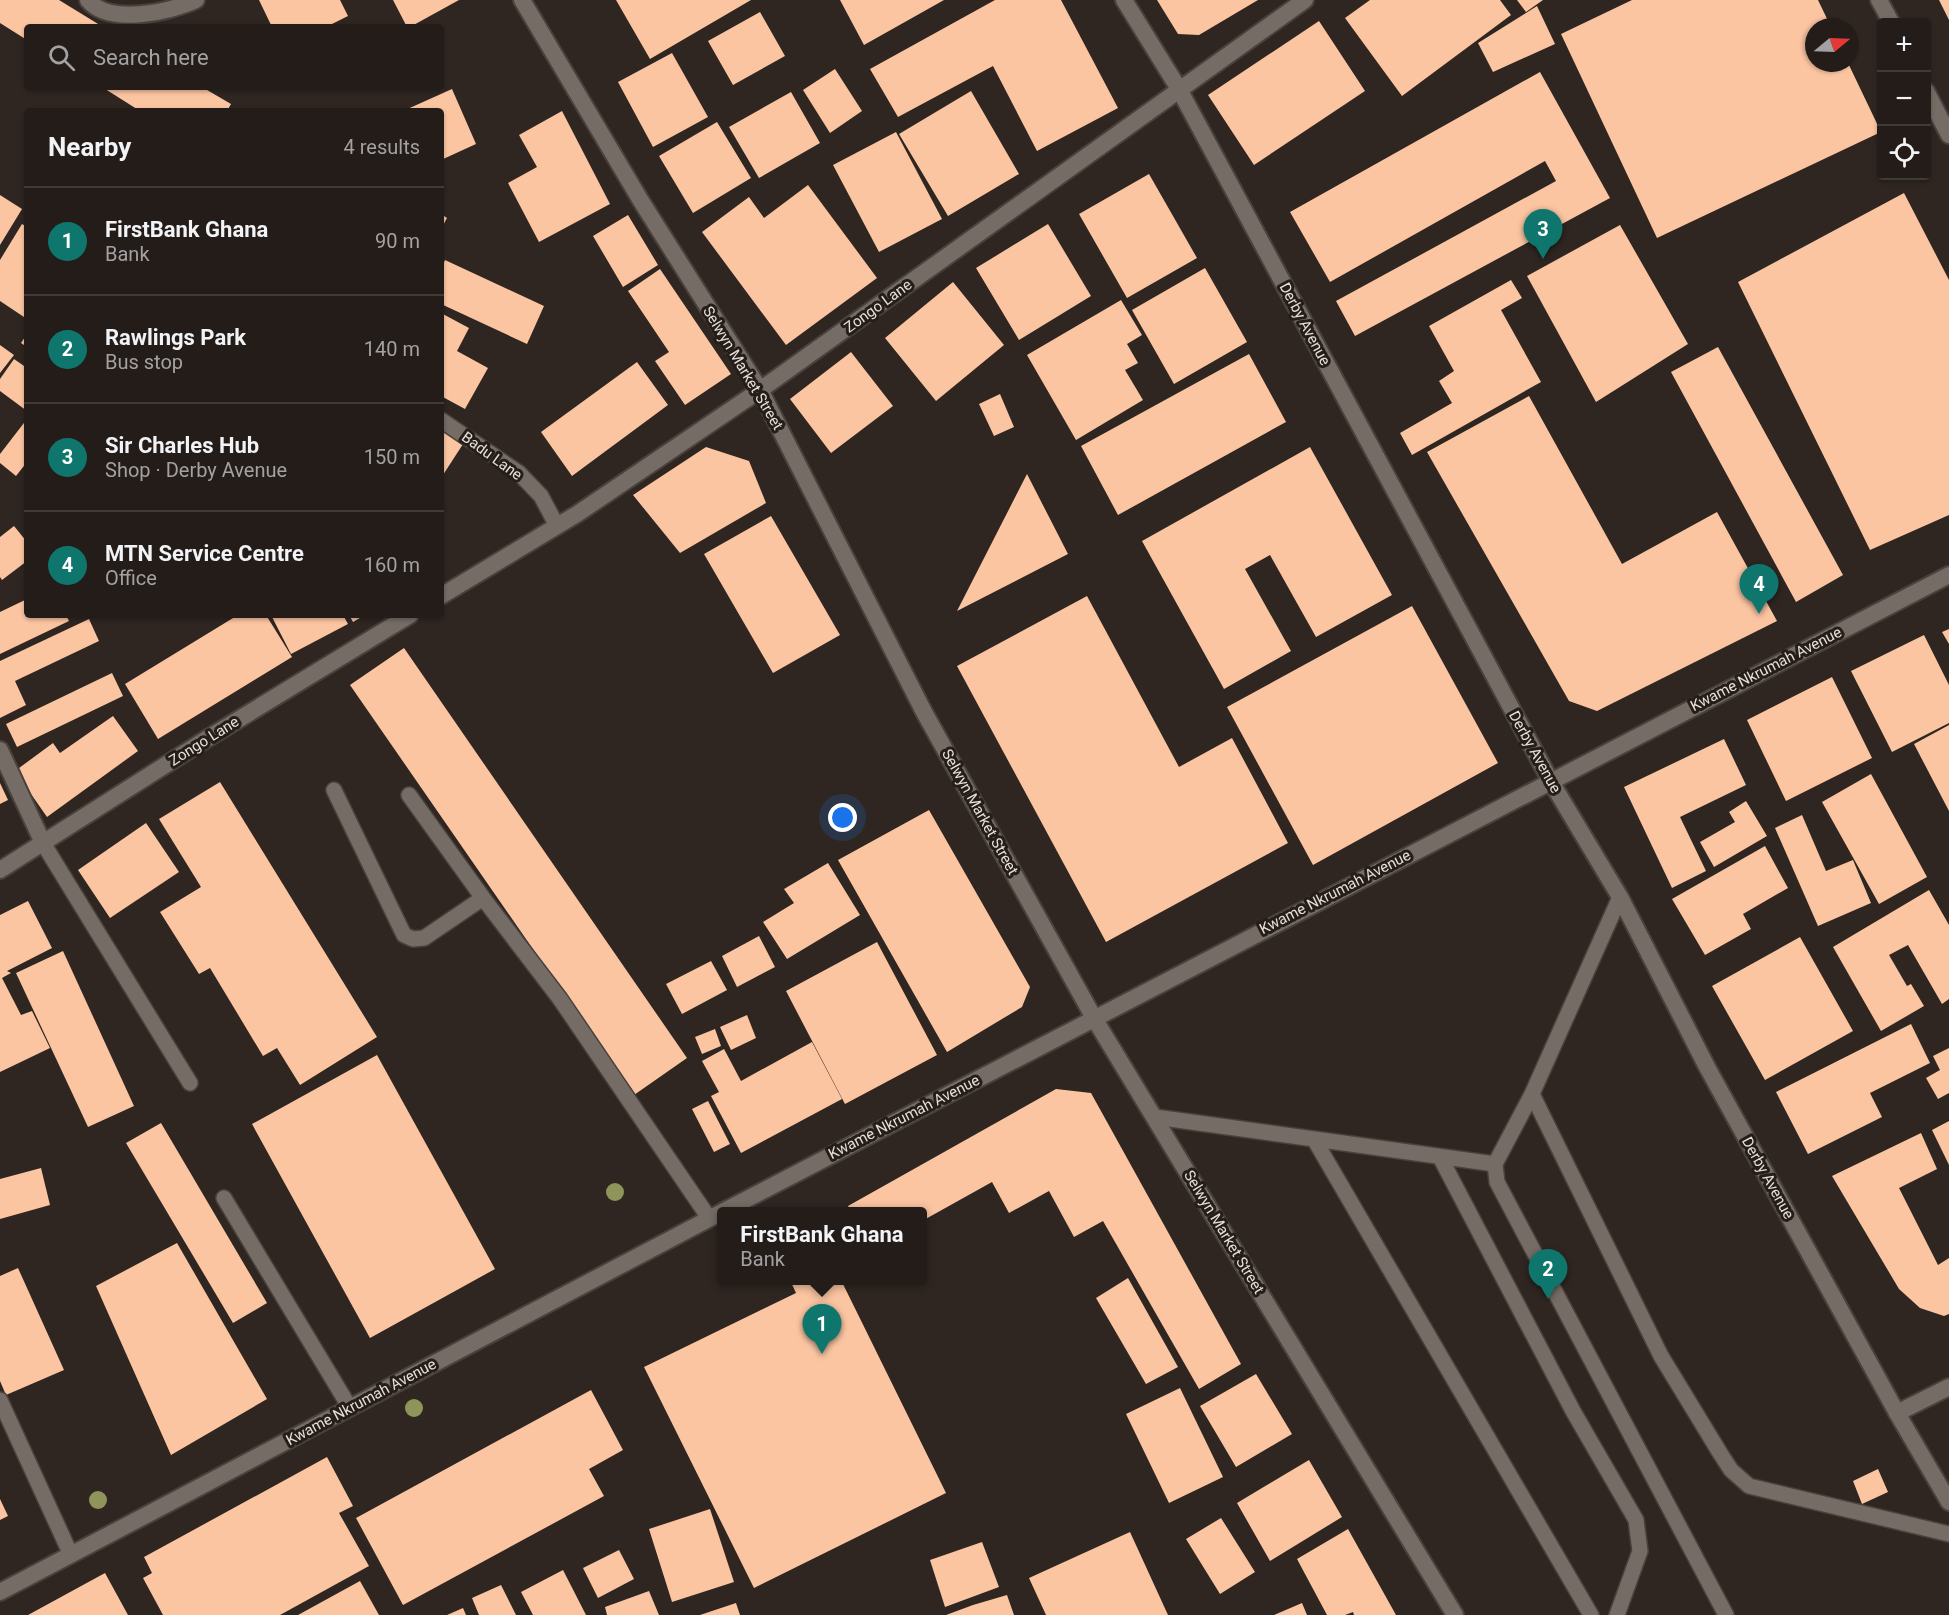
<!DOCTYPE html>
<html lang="en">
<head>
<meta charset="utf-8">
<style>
  :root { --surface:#231c19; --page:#2f2926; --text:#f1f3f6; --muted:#a3a1a2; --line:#403a38; --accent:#0f766e }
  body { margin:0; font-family:Roboto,sans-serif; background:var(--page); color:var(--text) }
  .controls { position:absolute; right:18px; top:18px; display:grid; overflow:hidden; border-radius:6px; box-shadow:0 2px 4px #0004 }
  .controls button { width:54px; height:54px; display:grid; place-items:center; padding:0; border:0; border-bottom:2px solid var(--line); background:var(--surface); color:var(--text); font:30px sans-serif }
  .compass { position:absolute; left:1805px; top:18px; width:54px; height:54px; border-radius:50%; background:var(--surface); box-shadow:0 2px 4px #0004; rotate:71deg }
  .you { position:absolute; left:843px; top:818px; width:21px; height:21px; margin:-15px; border:4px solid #fff; border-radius:50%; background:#1a73e8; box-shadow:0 0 0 9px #1a73e833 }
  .badge { display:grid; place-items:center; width:39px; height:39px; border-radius:50%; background:var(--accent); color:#fff; font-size:20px; font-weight:700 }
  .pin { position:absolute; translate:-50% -50px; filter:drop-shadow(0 2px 3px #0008) }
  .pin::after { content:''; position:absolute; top:32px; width:21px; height:18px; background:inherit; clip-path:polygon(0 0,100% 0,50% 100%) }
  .popup { position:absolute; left:717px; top:1207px; width:210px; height:78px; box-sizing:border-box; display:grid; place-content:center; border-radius:6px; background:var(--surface); filter:drop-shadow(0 2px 4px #0005); font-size:20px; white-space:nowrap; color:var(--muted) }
  .popup b { font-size:22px; color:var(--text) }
  .popup::after { content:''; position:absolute; left:50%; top:100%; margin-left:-12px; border:12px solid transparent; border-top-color:var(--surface) }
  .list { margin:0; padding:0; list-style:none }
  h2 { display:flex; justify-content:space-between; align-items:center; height:78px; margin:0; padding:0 24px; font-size:26px }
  h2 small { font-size:20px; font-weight:400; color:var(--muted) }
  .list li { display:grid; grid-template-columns:39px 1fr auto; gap:18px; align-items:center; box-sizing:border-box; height:108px; padding:0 24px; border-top:2px solid var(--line) }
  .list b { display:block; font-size:22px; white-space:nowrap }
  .list p { margin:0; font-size:20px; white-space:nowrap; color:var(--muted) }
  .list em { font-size:20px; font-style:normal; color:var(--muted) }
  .icon { flex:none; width:33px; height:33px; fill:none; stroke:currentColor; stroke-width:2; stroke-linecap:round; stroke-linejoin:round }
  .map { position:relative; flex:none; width:1949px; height:1615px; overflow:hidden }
  .search { position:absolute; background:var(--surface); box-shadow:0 2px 4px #0004; left:24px; top:24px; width:420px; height:66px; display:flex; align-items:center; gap:15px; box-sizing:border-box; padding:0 21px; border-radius:6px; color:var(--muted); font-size:22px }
  .panel { position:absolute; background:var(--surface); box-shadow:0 2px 4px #0004; left:24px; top:108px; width:420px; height:510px; border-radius:6px }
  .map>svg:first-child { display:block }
  .building { fill:#fbc5a2 }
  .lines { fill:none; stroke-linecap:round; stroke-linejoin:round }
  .service-casing { stroke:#48413d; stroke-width:18 }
  .minor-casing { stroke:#48413d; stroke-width:20 }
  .tertiary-casing { stroke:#48413d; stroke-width:20 }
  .secondary-casing { stroke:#48413d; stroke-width:20 }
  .service { stroke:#756c66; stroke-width:15 }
  .minor { stroke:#756c66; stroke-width:16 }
  .tertiary { stroke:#756c66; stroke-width:16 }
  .secondary { stroke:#756c66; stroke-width:16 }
  .tree { fill:#8f945a }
  .labels { text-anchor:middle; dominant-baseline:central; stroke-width:6; stroke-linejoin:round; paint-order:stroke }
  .street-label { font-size:15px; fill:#e4dfdb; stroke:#251d18 }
</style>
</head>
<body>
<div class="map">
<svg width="1949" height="1615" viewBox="0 0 1949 1615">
  <rect width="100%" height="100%" fill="#2f2621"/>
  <path class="building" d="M0,0H59L103,27H27V40L0,23Z
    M259,0H340L348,16L330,25L331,27H272Z
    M393,0H459L410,27H407Z
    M616,0H751L650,59Z
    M840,0H944L864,45Z
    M995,0H1061L1118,108L1037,151L993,66L898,117L870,69Z
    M1157,0H1258L1199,35L1178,34Z
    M1370,0H1500L1511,15L1402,96L1345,18Z
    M1517,0H1543L1526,12Z
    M1632,0H1818L1831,27H1814V63H1848L1881,132L1657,238L1561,34Z
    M1939,0H1949V20Z
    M1537,6L1555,44L1493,72L1478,43Z
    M760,12L785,56L733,85L708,41Z
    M1319,21L1365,91L1254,165L1208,95Z
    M672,53L708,117L653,147L618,82Z
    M835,69L862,111L830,133L803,90Z
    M1540,72L1610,198L1355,336L1336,301L1556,181L1545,161L1330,282L1290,212Z
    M102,87H202L231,104L227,111H140Z
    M452,89L476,144L441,160V111H403Z
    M971,91L1019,174L948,216L899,134Z
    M791,92L820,143L759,178L729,127Z
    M562,111L610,204L539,242L508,183L537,167L519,135Z
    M717,122L751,178L693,213L659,156Z
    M896,132L942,219L879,252L833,165Z
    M1149,174L1197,258L1127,298L1079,214Z
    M808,185L877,278L786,345L702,232L749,197L764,218Z
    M1904,193L1949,280V515L1870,550L1738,282Z
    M0,195L22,209L0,245Z
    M441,214L447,218L441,229Z
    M628,215L658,265L623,287L593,236Z
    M22,224L27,227V319L0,301V260Z
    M1048,224L1091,296L1019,340L976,268Z
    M1620,225L1688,344L1596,402L1527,276Z
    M445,260L544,306L527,344L441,304V269Z
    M1205,268L1247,342L1174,384L1132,310Z
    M660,269L731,374L685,405L655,361L669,352L628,291Z
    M1511,280L1522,298L1501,310L1541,382L1412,455L1400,433L1452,403L1439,381L1454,371L1429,326Z
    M953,282L1004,345L936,401L885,338Z
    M1121,300L1142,335L1127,344L1138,363L1125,370L1143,400L1076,440L1027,355Z
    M441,313L469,328L457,351L488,368L465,409L441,396Z
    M27,334V347L21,343Z
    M0,345L14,355L0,373Z
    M1718,347L1843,575L1796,602L1671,372Z
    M851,352L893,406L831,453L790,399Z
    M1249,354L1286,422L1118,515L1081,446Z
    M14,359L27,368V411L0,391V379Z
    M637,362L668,405L572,476L541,432Z
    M1000,394L1014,427L994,436L979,404Z
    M1529,396L1622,564L1717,512L1777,621L1597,711L1569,701L1427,452Z
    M27,419V462L16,476L0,463V454Z
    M441,425L465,441L441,478Z
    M706,447L749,461L766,503L680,553L633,495Z
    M1310,447L1392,595L1316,637L1270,555L1245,569L1291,651L1224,689L1142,541Z
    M1027,474L1068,554L957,611Z
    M771,516L840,635L773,673L704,554Z
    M14,526L27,542V561L2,580L0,577V537Z
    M1087,596L1179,767L1232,738L1288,843L1106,942L957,666Z
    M27,599V615H66L69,621L0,654V612Z
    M1412,606L1498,763L1313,865L1227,707Z
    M238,615H266L292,657L158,739L125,684Z
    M271,615H343L348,624L291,654Z
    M349,615H365L353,622Z
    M89,619L99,641L15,681L26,705L0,718V661Z
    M1949,629V644L1942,632Z
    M1924,635L1949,685V723L1892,752L1851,671Z
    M404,648L687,1058L634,1095L350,685Z
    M112,673L123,696L17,747L6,724Z
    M1832,677L1872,758L1786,801L1747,720Z
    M113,716L138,751L47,817L15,771L53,743L60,753Z
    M1949,725V811L1914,744Z
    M1724,739L1746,785L1680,817L1706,871L1672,888L1624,787Z
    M1871,774L1927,877L1879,904L1822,802Z
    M220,782L377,1037L300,1085L277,1048L263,1056L210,968L199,974L160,912L201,887L159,819Z
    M0,783L8,800L0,804Z
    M1746,801L1767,836L1714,867L1700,842L1735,822L1729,812Z
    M929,810L1030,987L1022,1007L947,1052L838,860Z
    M1802,815L1826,871L1853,860L1871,903L1818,926L1775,828Z
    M146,823L179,872L110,918L78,870Z
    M1765,846L1788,888L1743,914L1751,929L1705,955L1672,899Z
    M828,863L860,915L787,959L763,922L794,903L784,889Z
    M1929,890L1949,925V999L1942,1004L1908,945L1889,955L1907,986L1911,984L1924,1006L1881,1031L1833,947Z
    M28,901L52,948L7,971L11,973L2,978L21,1015L32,1011L50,1048L0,1072V915Z
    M759,936L775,967L737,987L722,956Z
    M1800,937L1853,1031L1765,1080L1712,986Z
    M877,942L937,1055L845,1104L786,991Z
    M63,951L134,1106L88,1127L16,973Z
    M711,961L727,990L682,1014L666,984Z
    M747,1015L756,1038L731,1050L720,1027Z
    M1911,1024L1930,1063L1870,1093L1882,1117L1808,1154L1776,1092Z
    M715,1029L721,1046L702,1054L695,1037Z
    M812,1042L842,1099L741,1153L711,1096L719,1092L702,1061L724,1049L741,1081Z
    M1949,1048V1093L1938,1099L1926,1078L1940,1070L1933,1056Z
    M377,1055L495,1269L370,1338L252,1124Z
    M1056,1089L1091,1093L1241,1364L1199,1389L1103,1221L1074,1237L1049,1191L1009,1213L992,1182L922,1221V1212H851L848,1206Z
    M708,1101L730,1144L714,1152L692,1109Z
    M1949,1121V1165L1932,1130Z
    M161,1123L267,1303L233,1323L126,1143Z
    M1921,1133L1937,1169L1899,1188L1938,1265L1949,1258V1314L1944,1316L1920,1308L1899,1289L1832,1176Z
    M41,1168L50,1205L0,1219V1179Z
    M177,1243L267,1399L171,1455L96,1286Z
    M18,1268L64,1370L6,1395L0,1381V1276Z
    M1128,1278L1178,1367L1146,1384L1096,1298Z
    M790,1280H841L946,1493L754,1588L644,1367L796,1293Z
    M1256,1374L1292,1434L1236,1467L1200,1406Z
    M1180,1388L1223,1477L1169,1503L1126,1414Z
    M591,1390L623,1450L589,1469L604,1496L403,1605L356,1518Z
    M327,1457L353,1506L339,1513L369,1566L280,1615H163L143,1578L152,1573L144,1557Z
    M1309,1460L1342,1517L1270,1561L1237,1503Z
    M1878,1469L1888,1492L1862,1504L1853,1481Z
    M0,1499L8,1516L0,1520Z
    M710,1509L734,1582L672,1602L649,1529Z
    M1221,1518L1255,1572L1220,1594L1186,1539Z
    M1348,1529L1396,1615H1354L1353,1612L1345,1615H1327L1297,1559Z
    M1130,1532L1168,1615H1046L1029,1578Z
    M982,1542L999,1587L945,1607L930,1560Z
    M619,1550L634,1579L598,1598L583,1568Z
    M563,1570L586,1615H533L521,1592Z
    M105,1573L128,1615H28Z
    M360,1581L379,1615H298Z
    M501,1585L516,1615H479L472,1598Z
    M649,1591L659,1615H607L605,1607Z
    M1007,1595L1014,1615H946L973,1605Z
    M736,1603L740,1615H700Z
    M1302,1603L1307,1615H1274Z
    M463,1608L466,1615H447Z"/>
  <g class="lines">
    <g class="service-casing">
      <path id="service" d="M441,420L519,473L541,496L557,526
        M334,790L404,935L413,939L424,938L483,898
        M409,795L483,898L560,999L709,1218
        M43,843L190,1083
        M1620,897L1532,1094L1495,1164L1497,1182L1726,1615
        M1532,1094L1661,1356L1720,1453L1731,1470L1749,1486L1949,1534
        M1155,1117L1495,1164
        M1314,1139L1591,1615
        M1440,1157L1573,1411L1636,1520L1640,1551L1617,1615
        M224,1198L350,1408
        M0,1400L71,1555"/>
    </g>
    <g class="minor-casing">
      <path id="minor" d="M88,0C109,26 170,12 196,0
        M522,0L641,201L760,390
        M0,750L43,843
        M1897,1413L1949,1387"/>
    </g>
    <g class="tertiary-casing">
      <path id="tertiary" d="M1124,0L1179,89"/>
    </g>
    <g class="secondary-casing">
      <path id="secondary" d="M1879,0L1891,22
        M1179,89L1550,780L1620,897L1707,1067L1897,1413L1949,1502
        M1926,91L1949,135
        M760,390L924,712L1094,1018L1455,1615
        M441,596L577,514L760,390L1305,0
        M0,870L208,738L410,615
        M722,1212L1949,575
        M0,1592L722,1212"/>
    </g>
    <use href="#service" class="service"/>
    <use href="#minor" class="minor"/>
    <use href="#tertiary" class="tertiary"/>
    <use href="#secondary" class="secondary"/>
  </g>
  <g class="tree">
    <circle cx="615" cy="1192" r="9"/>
    <circle cx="414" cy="1408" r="9"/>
    <circle cx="98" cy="1500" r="9"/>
  </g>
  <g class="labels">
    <g class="street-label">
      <text transform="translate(878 306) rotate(-36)">Zongo Lane</text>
      <text transform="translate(1305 324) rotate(62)">Derby Avenue</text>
      <text transform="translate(743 368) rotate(59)">Selwyn Market Street</text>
      <text transform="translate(492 456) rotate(36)">Badu Lane</text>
      <text transform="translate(1766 669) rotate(-27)">Kwame Nkrumah Avenue</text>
      <text transform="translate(204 741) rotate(-32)">Zongo Lane</text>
      <text transform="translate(1535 752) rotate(61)">Derby Avenue</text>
      <text transform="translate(980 812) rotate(61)">Selwyn Market Street</text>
      <text transform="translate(1335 892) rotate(-27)">Kwame Nkrumah Avenue</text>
      <text transform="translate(904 1117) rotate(-27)">Kwame Nkrumah Avenue</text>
      <text transform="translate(1768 1178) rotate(61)">Derby Avenue</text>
      <text transform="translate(1224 1232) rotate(59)">Selwyn Market Street</text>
      <text transform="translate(361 1402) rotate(-28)">Kwame Nkrumah Avenue</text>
    </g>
  </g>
</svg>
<div class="controls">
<button>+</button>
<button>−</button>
<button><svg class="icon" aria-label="locate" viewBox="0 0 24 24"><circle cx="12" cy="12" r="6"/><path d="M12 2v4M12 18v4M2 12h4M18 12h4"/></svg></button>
</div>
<svg class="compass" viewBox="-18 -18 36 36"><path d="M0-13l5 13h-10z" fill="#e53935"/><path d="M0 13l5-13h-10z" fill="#a3a1a2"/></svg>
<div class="you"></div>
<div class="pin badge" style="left:822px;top:1354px">1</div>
<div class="popup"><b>FirstBank Ghana</b>Bank</div>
<div class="pin badge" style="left:1548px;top:1299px">2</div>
<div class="pin badge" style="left:1543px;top:259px">3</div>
<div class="pin badge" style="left:1759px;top:614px">4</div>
<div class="search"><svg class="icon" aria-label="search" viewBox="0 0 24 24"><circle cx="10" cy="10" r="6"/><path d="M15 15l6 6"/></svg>Search here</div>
<section class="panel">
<h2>Nearby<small>4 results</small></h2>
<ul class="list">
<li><span class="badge">1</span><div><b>FirstBank Ghana</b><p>Bank</p></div><em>90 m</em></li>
<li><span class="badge">2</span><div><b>Rawlings Park</b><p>Bus stop</p></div><em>140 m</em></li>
<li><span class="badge">3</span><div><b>Sir Charles Hub</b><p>Shop · Derby Avenue</p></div><em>150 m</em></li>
<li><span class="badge">4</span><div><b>MTN Service Centre</b><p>Office</p></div><em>160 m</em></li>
</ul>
</section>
</div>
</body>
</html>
